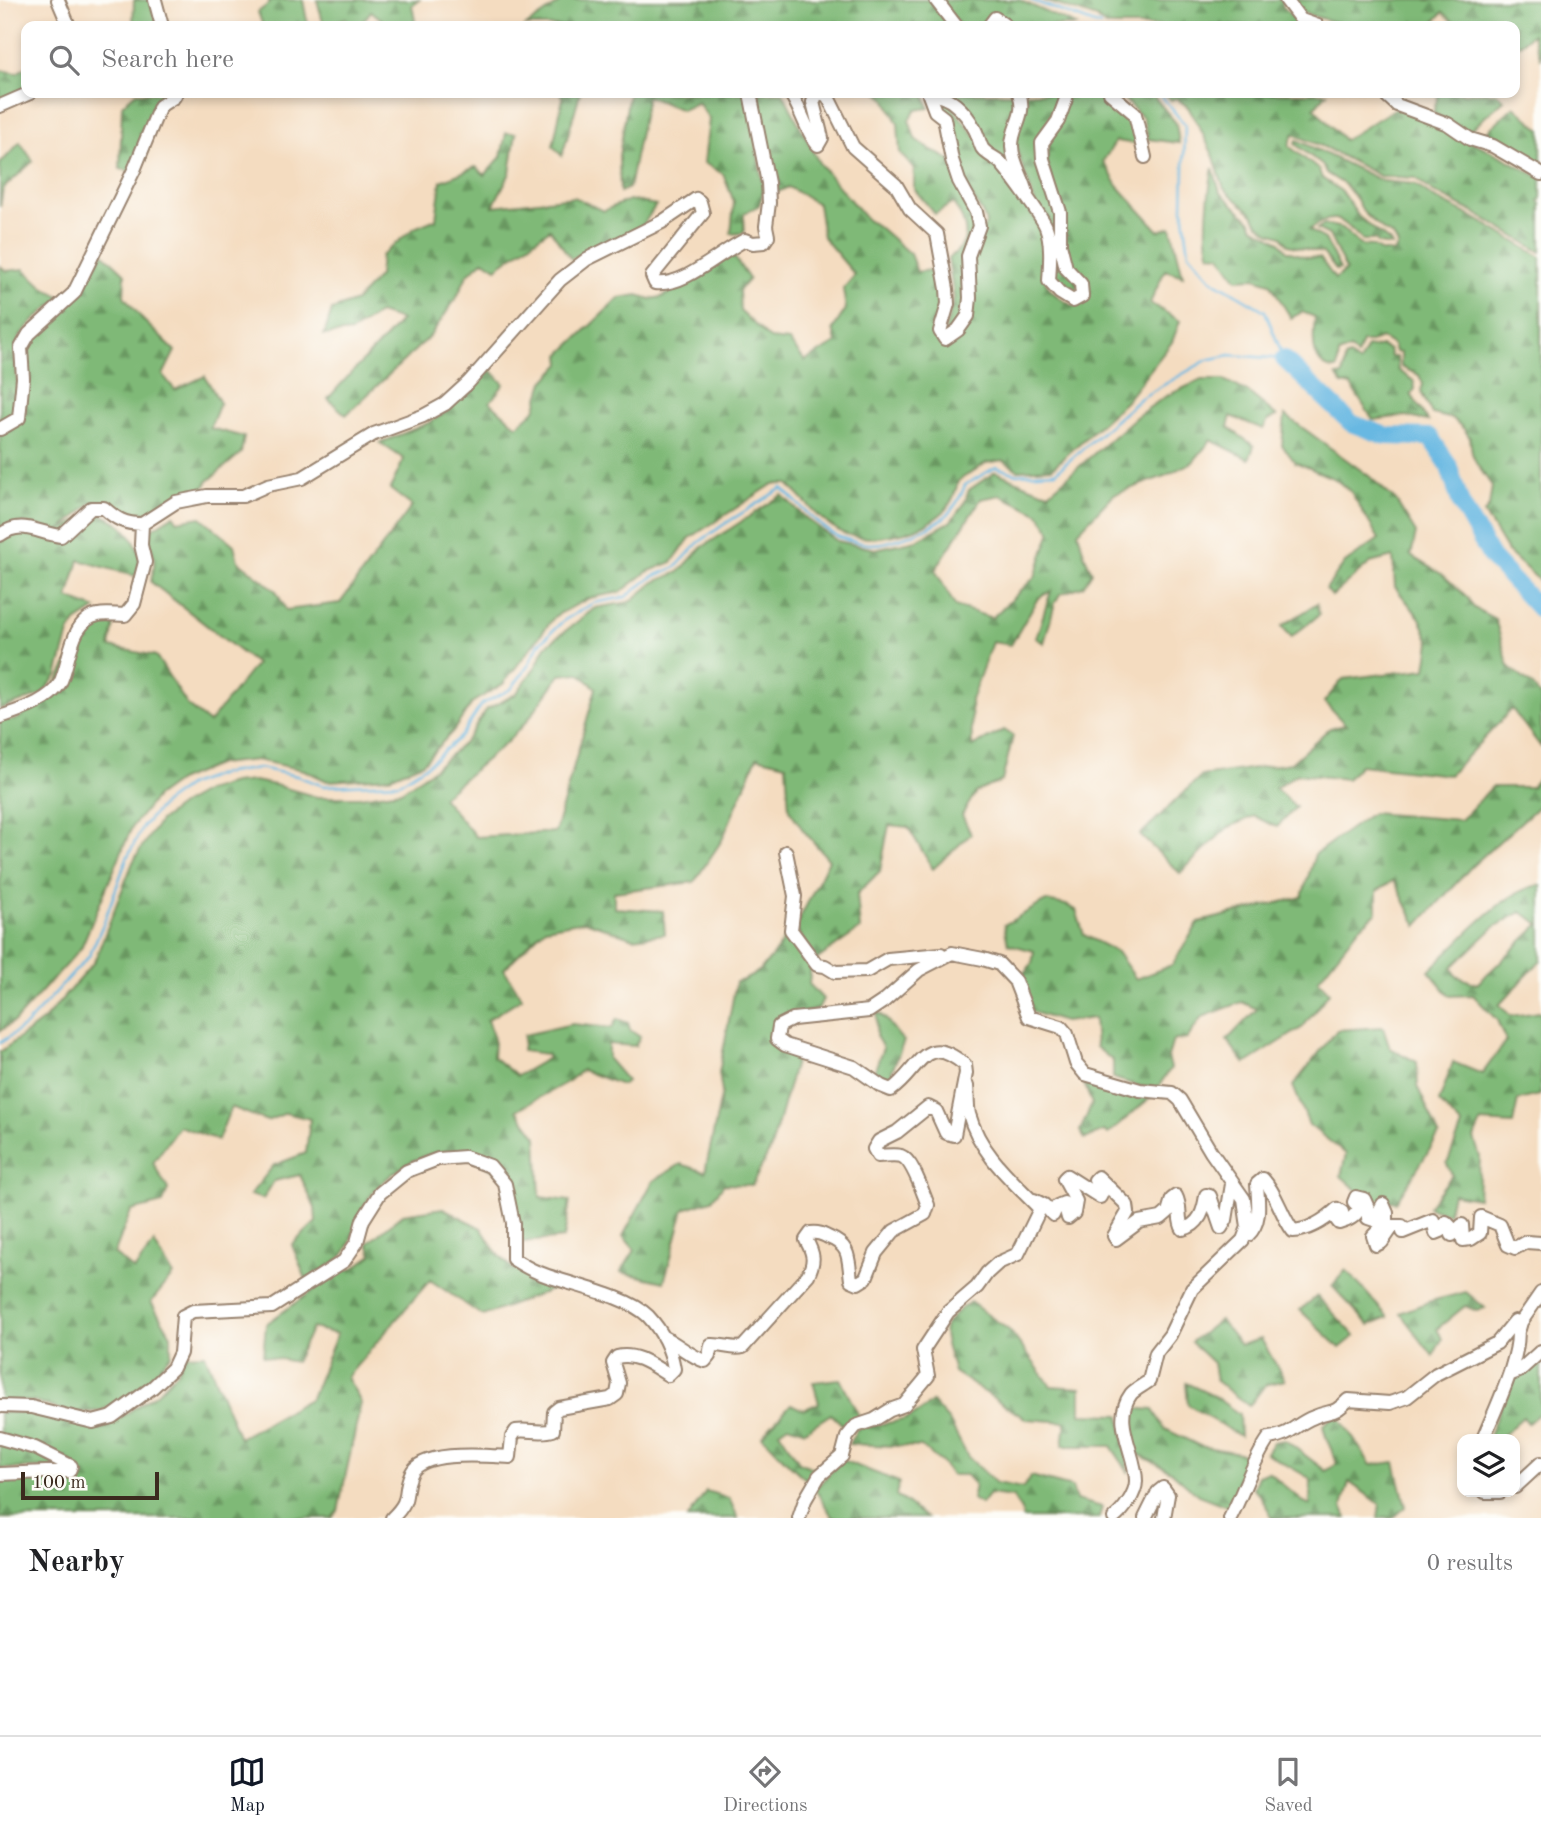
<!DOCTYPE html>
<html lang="en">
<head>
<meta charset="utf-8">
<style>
  :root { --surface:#fff; --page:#f6f6f6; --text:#202124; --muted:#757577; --line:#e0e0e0; --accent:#111827 }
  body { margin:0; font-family:"Old Standard TT",serif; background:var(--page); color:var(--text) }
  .controls { position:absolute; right:21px; bottom:21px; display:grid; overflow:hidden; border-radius:14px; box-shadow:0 4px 10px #0003 }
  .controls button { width:63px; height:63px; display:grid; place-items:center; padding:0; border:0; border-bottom:2px solid var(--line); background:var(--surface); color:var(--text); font:35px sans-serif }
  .scale { position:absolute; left:21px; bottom:18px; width:138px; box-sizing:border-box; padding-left:7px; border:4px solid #3b2a1e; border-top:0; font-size:19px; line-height:24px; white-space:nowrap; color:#3b2a1e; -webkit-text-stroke:5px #fdfcf7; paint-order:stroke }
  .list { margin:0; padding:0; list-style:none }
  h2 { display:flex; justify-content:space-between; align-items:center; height:91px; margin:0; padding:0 28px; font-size:30px }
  h2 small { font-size:23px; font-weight:400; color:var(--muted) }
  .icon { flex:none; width:38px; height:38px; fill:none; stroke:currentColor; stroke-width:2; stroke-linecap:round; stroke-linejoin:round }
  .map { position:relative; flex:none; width:1541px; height:1518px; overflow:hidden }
  .search { position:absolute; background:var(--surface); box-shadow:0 4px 10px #0003; left:21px; right:21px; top:21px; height:77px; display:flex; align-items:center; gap:18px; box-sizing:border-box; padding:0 24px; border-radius:14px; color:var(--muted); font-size:26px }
  .sheet { height:217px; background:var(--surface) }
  nav { display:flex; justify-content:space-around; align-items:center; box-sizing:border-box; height:98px; border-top:2px solid var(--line); background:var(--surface); font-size:19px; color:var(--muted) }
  nav a { display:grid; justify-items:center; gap:4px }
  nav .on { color:var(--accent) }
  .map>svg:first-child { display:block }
  .forest { fill:url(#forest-firs); stroke:#5d724a; stroke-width:2; fill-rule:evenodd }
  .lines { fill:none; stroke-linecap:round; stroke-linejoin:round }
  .stream { stroke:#67b8e2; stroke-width:2.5 }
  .river { stroke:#67b8e2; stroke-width:18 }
  .minor-casing { stroke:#98836f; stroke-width:16 }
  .minor { stroke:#fff; stroke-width:12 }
</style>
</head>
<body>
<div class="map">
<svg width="1541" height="1518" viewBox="0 0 1541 1518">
  <defs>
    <pattern id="forest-firs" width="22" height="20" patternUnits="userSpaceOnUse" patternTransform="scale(1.75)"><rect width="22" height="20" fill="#7fb977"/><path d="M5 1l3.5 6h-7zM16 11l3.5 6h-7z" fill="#699761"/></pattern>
  </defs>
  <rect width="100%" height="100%" fill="#fdfcf7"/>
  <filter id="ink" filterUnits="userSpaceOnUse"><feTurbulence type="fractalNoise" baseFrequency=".0143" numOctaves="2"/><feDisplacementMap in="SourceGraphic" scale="14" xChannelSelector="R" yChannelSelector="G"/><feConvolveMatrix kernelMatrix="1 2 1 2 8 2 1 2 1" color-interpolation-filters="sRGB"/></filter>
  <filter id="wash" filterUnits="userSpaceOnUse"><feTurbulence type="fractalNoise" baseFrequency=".00686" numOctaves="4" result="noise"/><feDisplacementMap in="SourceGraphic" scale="28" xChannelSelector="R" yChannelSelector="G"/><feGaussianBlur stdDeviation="1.57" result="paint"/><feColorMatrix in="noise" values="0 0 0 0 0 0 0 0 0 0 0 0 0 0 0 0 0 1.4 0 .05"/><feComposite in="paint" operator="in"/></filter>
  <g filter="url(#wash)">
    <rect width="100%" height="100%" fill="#f4dcc0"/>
    <path class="forest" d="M134,0H150L158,26H133Z
      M269,0H303L308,26H263L258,12L270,3Z
      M317,0H419L412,5L416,26H390L371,11L362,23L363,26H350L346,18L324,26Z
      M564,0H929L948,26H526Z
      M939,0H1019L1078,26H1016L995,14L986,26H960Z
      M1044,0H1282V6L1299,23L1305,26H1105L1097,18Z
      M1291,0H1541V59L1532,34L1515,48V26H1458L1443,12L1431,26H1347L1304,13Z
      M26,67V90L0,101V70L17,73Z
      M136,93H171L152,107L130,171L120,169L122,105Z
      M560,93H580L562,156L553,146L563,98Z
      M629,93H746L764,189L759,205L744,214V233L731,234L734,202L723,174L704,163L709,119L698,102L682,110L647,96L629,188L620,192L619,156Z
      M759,93H783L819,163L866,219L880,228L910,254L917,272L937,269C939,283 943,297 940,311C938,323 933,328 936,340L944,346C989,325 965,295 971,259C973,247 982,234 986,223L982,212L967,188L956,153L951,120L939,109L934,98L950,104L998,165L1041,228C1055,267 1024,280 1073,306L1086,299L1069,265L1047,162L1048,145L1068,93H1105L1133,117L1137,144L1116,141L1103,161L1118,186L1159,231L1171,227L1183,276L1165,270L1150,303L1180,321L1172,342L1126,401L1052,468L1018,470L1003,460L986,463L958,481C955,494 952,504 941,514C919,533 866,546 839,531C818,519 805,501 788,484H773L690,538L672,562L647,572L621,592L589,598L555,616L503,684L473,702L453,731L423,763L390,777L327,781L304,770L256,760L219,764L178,781L156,797L132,827L81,948L16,1020L0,1031V720H15L47,702L85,630L95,623L114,624L110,647L156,656L188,706L209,723L256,664L151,582C153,572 156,562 153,553C151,544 147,540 148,531L174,515L177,521L201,517L234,545L238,561L276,591L286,610L340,603L412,506L390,489L404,459L380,443L431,422L447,411L489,368L504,384L490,402L517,426L535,410L544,382L561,364L560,355L619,298L638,295L650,299L662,297L701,276L732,254L749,279L739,290L740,311L770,339L789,341L805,361L836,343L833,329L846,309L843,289L855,275L823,237L818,204L788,187L778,192L760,113Z
      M878,93H924L929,108L916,110L909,120L915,139L926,147L950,160L977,225L966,315L950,333L945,331L954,298L948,258C973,243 968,224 953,203L935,214L914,189V169L900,153L898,124L885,98Z
      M949,93H1013V121L1006,149L1014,174L985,146L976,115Z
      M1021,93H1061L1059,107L1038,147L1077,288L1074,296L1054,281L1035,203L1014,142Z
      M1118,93H1151L1176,123L1179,143L1148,139L1143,118Z
      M1165,93H1327L1314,108L1344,140L1396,108C1446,128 1494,151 1541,178V197L1539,202L1541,204V252L1473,212L1433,192L1415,178L1380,176L1326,148L1293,134L1289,146L1319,170L1322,178L1341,191L1359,217L1390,242L1392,246L1379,244L1375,240H1362C1341,219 1335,210 1309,230L1325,239L1340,269L1336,270L1323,253L1288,245L1282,236L1269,232L1257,222L1253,214L1224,189L1214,157L1200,128L1188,107L1176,98L1171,100Z
      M1439,93H1496L1504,100L1468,132L1433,113Z
      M1514,106L1541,130V169L1480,138Z
      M506,133H516L510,173L493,206L574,197L603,211L629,200L656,205L641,228L571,259L550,229L496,268L484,260L467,275L457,297L430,336L346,415L328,399C351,371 378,348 401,320L379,313L351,332L324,335L332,310L356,301L379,276L381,256L414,228L436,219L441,181L476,167L485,175L501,157Z
      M1297,140L1382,181L1414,184L1434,198L1473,217L1541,257V582L1507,551L1484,513L1489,507L1492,486L1476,463L1472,453L1470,438L1464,429L1453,419L1432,414L1421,392L1423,384L1419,375L1401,367V353L1395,352L1393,345L1381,338L1371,342H1362L1357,356L1350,349L1339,354L1337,369C1309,369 1313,336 1315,317L1302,312L1291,318L1270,283L1255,278L1237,279L1220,255L1210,254C1203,237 1209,188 1213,168L1220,192L1251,221L1254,227L1280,242L1287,251L1307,257L1320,258L1335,279L1346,270L1329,235L1317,229L1324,224L1342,228L1360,245L1372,246L1380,251L1394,253L1398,245L1393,236L1384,231L1364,213L1356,198L1345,185L1326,173L1323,166L1295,144Z
      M20,142L33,161L3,189L0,207V164Z
      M103,253L125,274L124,296L143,320L175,351L163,375L175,390L205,376L220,403L210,428L244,437L241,453L207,482L202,491L174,499L142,516L130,518L107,502H93L58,532C38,526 18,517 0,529V434L25,415L27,377L24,349L31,337L77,297Z
      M0,266L6,271L24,269L42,286L61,297C47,311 24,325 17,343C8,365 33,407 0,423Z
      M1381,346L1389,350L1391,357H1397L1398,370L1414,381L1415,389L1411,394L1428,421L1404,416L1373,420L1351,386L1342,384L1337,376L1343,375L1345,358L1349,356L1359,363L1367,347L1373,348Z
      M1201,380H1224L1248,392L1277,416L1268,420L1263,429L1231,416L1228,427L1254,446L1249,459L1211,440L1193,462L1167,475L1113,495L1078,532L1085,557L1092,572L1083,586L1060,594L1055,603L1044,643L1036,638L1051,591L1038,598L1011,645L992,642L971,700L972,747L1004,730L1013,736L1002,781L976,792L962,815L971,834L933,869L908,827L889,825L880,871L857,894L860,929L816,960L795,928L829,860L803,830L789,809L786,764L757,757L722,840L694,882L614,892V908L663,911L665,934L633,938L585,921L545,928L504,969L522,998L487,1020L494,1039L493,1057L517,1076L548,1058L546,1054L522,1051L524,1035L572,1024L612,1028L617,1019L628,1023L630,1030L640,1037L635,1046L608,1044V1059L627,1081L621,1085L582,1070L569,1081L517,1110L537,1137L540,1197L570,1201L564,1238L514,1243L509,1181C498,1174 470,1153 458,1152C419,1148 378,1178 361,1211C353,1227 353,1247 339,1259C330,1267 317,1273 306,1279L292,1245L316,1222L315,1208L300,1175L274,1181L263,1199L250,1195L274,1165L306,1153L310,1119L286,1113L267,1121L231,1107L218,1140L179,1126L153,1163L168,1189L163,1203L131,1211L114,1254L134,1270L154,1243L173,1275L151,1302L171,1335V1354L153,1376L135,1391L101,1411L71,1413L36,1402L0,1400V1052L44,1020L94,962L133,862L143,845L160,821L181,805L206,791L233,783L254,781L275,785L317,797H359L401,791L434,769L465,742L487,709L516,694L536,666L546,646L595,608L630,602L654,582L679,572L701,548L782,495L807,519L837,541L875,549L917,540L950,522L964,504L969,490L995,472C1013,478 1030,488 1049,493L1137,416L1166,396ZM1000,495L1038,513L1051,531L1035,577L992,618L955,606L935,570L981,499ZM579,673L596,688L555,832L476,837L442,797L507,742L527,721L560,675Z
      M1285,415L1369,476L1396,501L1416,533L1411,556L1443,575L1467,597L1474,608L1495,619L1509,667L1533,686L1541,698V747L1512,709L1449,775L1360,765L1347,779L1297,774L1275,788L1296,807L1277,827L1254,816L1227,828L1180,873L1140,835L1201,776L1291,763L1330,728L1346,725L1324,702L1343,679L1426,669L1430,642L1420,618L1395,587L1393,557L1370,563L1332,596L1326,589L1345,563L1379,539L1351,492L1335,479L1295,462L1282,445Z
      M93,512C115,516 137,535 140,559C140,564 137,571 135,576L79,560L68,598L96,609L76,622L69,633L57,676L41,695L0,709V540C16,530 29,532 47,538Z
      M1317,604L1319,615L1291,637L1282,626Z
      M1541,775V804L1471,867L1417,926L1394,880L1377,891V912L1358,929L1318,980L1329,992L1303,1027L1245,1064L1227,1040L1257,1009L1242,1002L1202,1017L1187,1039L1173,1040L1168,1057L1171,1068L1158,1087L1139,1086L1113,1078V1061L1096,1047L1094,1018L1064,1022L1032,1012L1020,977L1032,964L1034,951L1008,944L1004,925L1046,901L1066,905L1076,910L1084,935L1117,952L1136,979L1172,965L1199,922L1302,897L1315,854L1372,813L1461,820L1492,787H1531Z
      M1541,885V960L1499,1005L1511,1016L1541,1012L1540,1095L1518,1100L1513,1124L1481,1122L1474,1138L1480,1157L1478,1198L1453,1194L1448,1214L1428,1207L1452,1175L1447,1164L1462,1126L1439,1102L1453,1062L1482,1074L1506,1041L1497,1020L1473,995L1450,996L1429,971C1455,946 1505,888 1541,885ZM1521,912L1540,924L1477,984L1456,976L1452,967L1493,928Z
      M788,932L811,966L809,984L823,999L818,1009L793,1015L773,1031L797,1055L771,1148L752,1185L724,1184L712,1200L684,1209L664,1282L621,1272L635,1250L623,1236L653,1181L681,1164L705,1172L722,1092L719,1073L736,982C759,979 777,951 788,932Z
      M877,1012C890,1019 893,1032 904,1041L892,1070L891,1087L872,1077L883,1048L876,1036Z
      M1383,1027L1390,1048L1417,1062L1418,1088L1439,1135L1396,1202L1366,1198L1341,1176L1346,1154L1309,1125L1293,1086L1337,1030Z
      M1082,1079L1096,1085L1151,1097L1108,1134L1104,1131L1085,1139L1080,1131L1092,1104Z
      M443,1208L481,1228L497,1253L513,1269L561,1286L483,1316L430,1280L347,1377L361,1403L338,1511L332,1518H0V1478L73,1476L74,1464L0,1434V1412L29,1413L96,1428L115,1421L157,1393L177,1372L184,1355L205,1354L239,1438L311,1398L337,1334L312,1328L295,1362L263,1356L266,1324L343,1269L351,1270L372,1255L368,1243L403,1214Z
      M1346,1270L1388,1317L1369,1325L1332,1286Z
      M1466,1292L1485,1308L1477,1311L1465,1306L1437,1329L1442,1339L1433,1356L1400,1313L1431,1301Z
      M1317,1296L1355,1336L1340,1348L1300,1310Z
      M970,1302L1010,1331L1051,1386L1081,1388V1414L1120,1415L1129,1473L1111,1446H1063L1066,1422L1026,1419L954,1372C944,1334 933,1327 970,1302Z
      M1220,1320L1240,1345L1261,1339L1285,1380L1265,1385L1249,1406L1216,1381L1213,1363L1191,1342Z
      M1541,1357V1412L1528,1423L1523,1417L1498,1439H1488L1511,1378Z
      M840,1379L861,1420L848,1430L831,1414L805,1431L789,1425L779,1431L799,1462L820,1471L811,1483C792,1469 779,1453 762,1436L791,1404L803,1410L819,1403L813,1382Z
      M1186,1383L1214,1396L1239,1414L1240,1436L1188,1405Z
      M932,1402L949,1421L968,1457L996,1483L1023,1488L1031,1476L1072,1487L1076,1500L1102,1507L1099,1518H1022L1023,1514L1013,1497L989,1494L981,1504L972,1499L975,1485L966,1475H951L941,1462L921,1447L849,1444L857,1429C889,1420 905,1427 932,1402Z
      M1131,1408L1153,1410L1165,1429L1200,1446L1251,1455L1247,1476L1232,1508L1198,1495L1171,1471L1132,1451L1127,1428Z
      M1337,1414L1371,1465L1395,1462L1406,1507L1393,1518H1378L1380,1504L1349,1482L1342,1507L1347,1518H1273L1261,1497L1253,1488L1258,1476L1268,1472L1302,1501L1310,1505L1311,1479L1266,1453L1273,1442L1285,1440L1326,1471L1337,1463C1332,1450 1325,1439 1323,1425Z
      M0,1444L34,1453L62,1467L0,1469Z
      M842,1460L899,1482L896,1495L926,1518H833L815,1489Z
      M706,1491L729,1498L738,1518H688Z"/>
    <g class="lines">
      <path class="stream" d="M1031,0L1100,26
        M0,1043L25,1026L89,956L104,922L127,858L143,826L164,803L189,785L221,774L259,768L297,776L324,786L399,783L429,764L461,736L482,704L511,689L528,666L539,644L563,621L593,603L626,597L652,577L676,567L698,543L723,525L782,488C798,503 819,527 839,537C847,540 863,544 871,544C890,544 932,529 946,516C955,507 961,497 965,485L996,467L1017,474L1056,472L1141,398L1207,360L1230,355L1284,359L1265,311L1212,280L1189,253L1183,209L1185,125L1159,93"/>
      <path class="river" d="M1284,359L1351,423L1386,436L1430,437L1448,464L1461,504L1491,557L1541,611"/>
    </g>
  </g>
  <g filter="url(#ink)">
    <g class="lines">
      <g class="minor-casing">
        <path id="minor" d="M58,0L69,26
          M155,0L162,26
          M936,0L956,26
          M1286,0L1301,20L1318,26
          M989,26L995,18L1006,26
          M790,93C801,108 807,134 818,145L822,138L813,102L817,95L823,93L828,97L853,147L896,185L910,209L937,234L947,289L948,304L940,331L945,339L958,330L968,316L970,298L968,256L979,226L976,212L959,181L952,160L944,118L935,111L929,95C948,93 966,112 974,128C978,134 979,142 982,148C986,154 994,157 999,161C1007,169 1043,218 1046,227C1052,243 1050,264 1049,281L1060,293L1073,301L1082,296L1081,284L1066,268L1060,244V212L1043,159L1042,143L1058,121L1066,99L1065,93
          M1019,93C1027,116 1012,125 1012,146C1012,162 1023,177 1027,193
          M1110,93L1135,114L1145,157
          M1384,93L1397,105L1448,124L1470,139L1493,146L1541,174
          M0,106L30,93
          M0,429L19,418L23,378L21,348L29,334L74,293L134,170L160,106L174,97L176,93
          M0,535C22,519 37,533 61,536L91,508H104C116,519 125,524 142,524
          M0,717C20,710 49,702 60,683C70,663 70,620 98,615C106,613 116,615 125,615L134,604L145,562L141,545L142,524L176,502L207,496H243L268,485L302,478L374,434L423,416L445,404L468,383L560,280L587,259L662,222L696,199L700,202L703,213L652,276L655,283C684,287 720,252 745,240L753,243L764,242L768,236L766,226L769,203L768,183L750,93
          M786,852L795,896L791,930L817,965L825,966L835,972L867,971L888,959L941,954
          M1034,1200L1044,1205L1053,1215L1057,1206L1064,1203L1068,1218L1074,1213L1076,1201L1064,1179L1067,1176L1100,1197L1102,1193L1095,1180L1098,1177L1127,1205L1128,1212L1114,1236L1116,1239L1139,1222L1161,1218L1168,1212L1172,1199L1176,1196C1182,1207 1177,1220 1183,1229C1200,1225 1204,1210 1206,1195L1210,1196L1221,1228L1226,1220L1232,1184
          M1248,1235C1262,1222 1258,1202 1257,1184L1263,1179C1277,1194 1281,1215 1293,1231C1309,1230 1325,1220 1337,1209L1342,1212L1336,1219L1339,1223C1349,1220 1355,1217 1360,1208L1354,1202L1356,1197L1364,1199L1368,1208V1218L1374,1220L1383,1204L1387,1213V1222L1373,1236L1376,1245L1382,1242L1393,1226H1402L1403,1232L1433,1220L1436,1233L1441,1231L1446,1222L1450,1226L1452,1235L1462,1225L1463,1240L1471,1239L1480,1233L1481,1217L1500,1225L1508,1245L1515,1248L1526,1242L1541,1243
          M1519,1329L1521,1322L1541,1293
          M663,1337C676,1343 693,1358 705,1361L709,1356L711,1345C723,1344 732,1350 743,1347L808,1275C815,1261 814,1254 806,1240L811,1233C818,1232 822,1234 828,1237C851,1246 848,1258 851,1280L858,1283L866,1278L876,1253L894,1231L925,1214L928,1205C923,1194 913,1160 901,1156C894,1154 885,1156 878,1156L874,1149L879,1141L897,1132L928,1107L936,1111L946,1133L954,1135L966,1073L965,1065C924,1030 920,1070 891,1090L881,1086L854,1067L785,1045L777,1039L779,1026L793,1019L869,1011L884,1001L919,970L952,953L983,959L999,964L1015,981L1029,1017L1061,1027L1067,1034L1076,1063L1085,1074L1140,1090L1172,1093L1180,1100L1211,1152L1244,1199L1248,1227L1243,1240L1192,1289L1170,1335L1156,1353L1149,1381C1144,1385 1135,1389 1131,1394C1111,1421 1136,1453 1136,1481C1136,1494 1123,1511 1114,1518
          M1509,1375L1519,1371L1541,1351
          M0,1406L31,1407L93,1422L112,1417L153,1387L173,1368L180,1353L183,1316L193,1311L272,1307L344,1261L357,1242L363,1220L380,1193L407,1171L438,1159L465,1157L490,1166L505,1184L513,1223V1259C521,1264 529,1269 537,1272C568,1285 625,1294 648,1316C662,1331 671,1349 674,1369L668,1375C653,1366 636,1352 617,1357L613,1363L619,1383L617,1394L610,1399L559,1408L554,1412L553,1430C541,1434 528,1429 516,1431L512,1437L510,1457C488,1456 422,1449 411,1474C402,1494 413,1498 392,1518
          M0,1438L35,1448L71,1466L69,1471L0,1474
          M1515,1487L1541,1463
          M1485,1492H1500
          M799,1518L805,1500L819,1476L842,1456L847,1437L856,1426L874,1420L890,1410L904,1405L928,1376L923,1350L948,1312L977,1287L987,1273L998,1263L1018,1254L1040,1209C1013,1181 980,1154 969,1114C967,1105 968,1095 967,1086
          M1145,1518L1158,1492L1163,1488L1168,1495L1164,1518
          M1230,1518C1244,1492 1252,1462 1269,1438C1292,1435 1295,1424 1314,1417C1333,1409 1332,1416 1348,1400L1390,1403L1407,1397L1436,1374L1497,1343L1515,1321C1528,1344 1493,1414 1483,1439"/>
      </g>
      <use href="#minor" class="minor"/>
    </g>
  </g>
</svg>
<div class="controls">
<button><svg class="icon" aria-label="layers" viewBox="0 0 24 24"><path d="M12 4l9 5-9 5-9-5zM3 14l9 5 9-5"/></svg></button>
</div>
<div class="scale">100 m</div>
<div class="search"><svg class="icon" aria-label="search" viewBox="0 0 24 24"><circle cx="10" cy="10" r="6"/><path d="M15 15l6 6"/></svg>Search here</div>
</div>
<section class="sheet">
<h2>Nearby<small>0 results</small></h2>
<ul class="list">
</ul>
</section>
<nav>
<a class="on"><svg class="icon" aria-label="map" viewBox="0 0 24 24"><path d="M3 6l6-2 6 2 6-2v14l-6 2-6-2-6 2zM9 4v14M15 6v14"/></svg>Map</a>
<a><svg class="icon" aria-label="directions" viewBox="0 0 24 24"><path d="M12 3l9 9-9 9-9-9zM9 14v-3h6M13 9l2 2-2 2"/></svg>Directions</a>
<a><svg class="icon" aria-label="saved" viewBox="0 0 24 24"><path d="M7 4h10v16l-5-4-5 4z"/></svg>Saved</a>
</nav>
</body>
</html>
